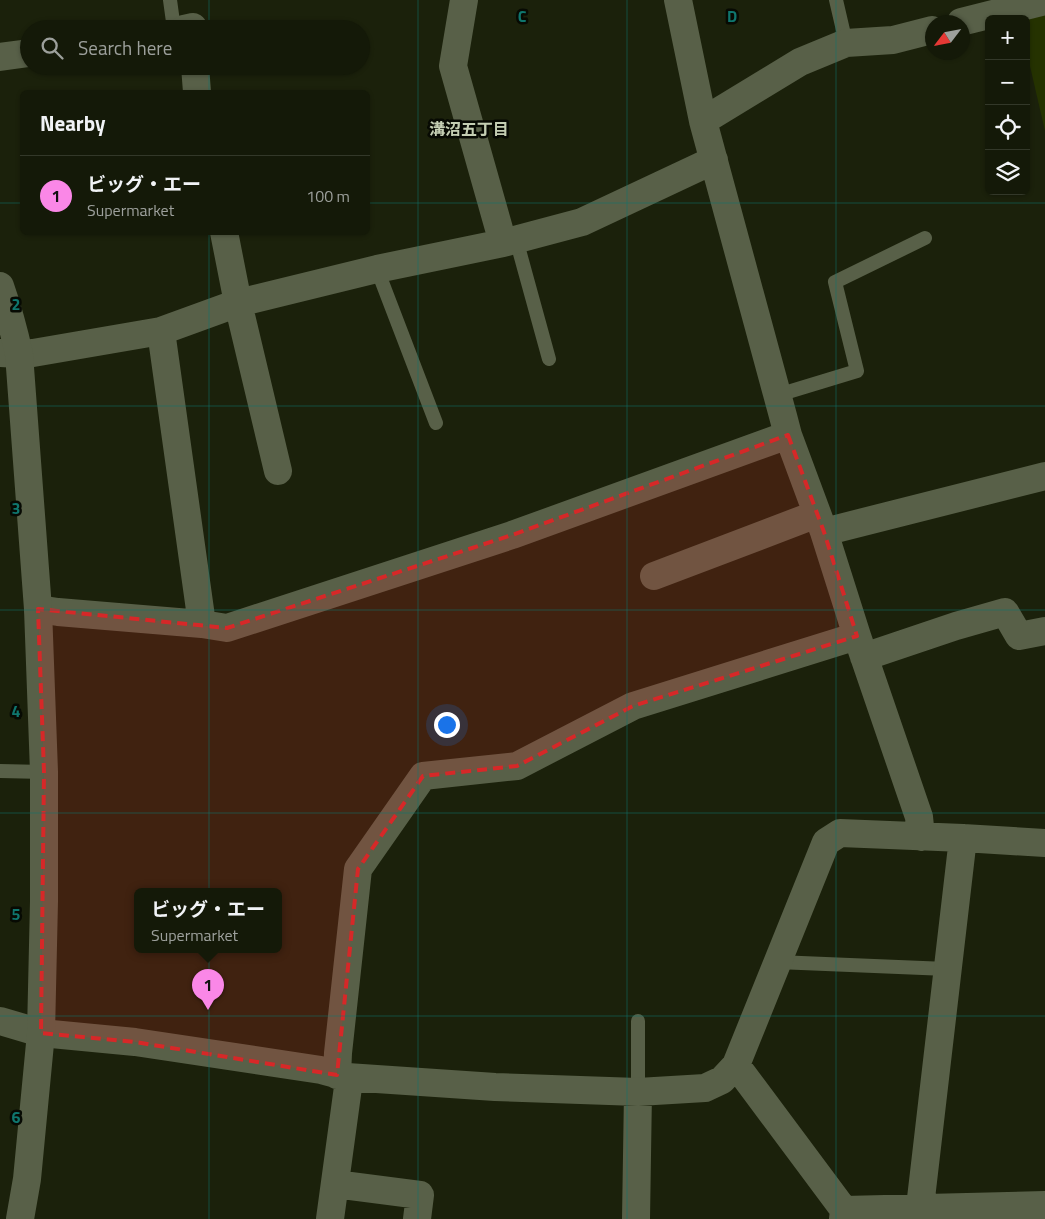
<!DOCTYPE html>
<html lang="en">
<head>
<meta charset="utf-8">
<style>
  :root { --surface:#141908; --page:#212616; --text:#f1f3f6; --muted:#9da09c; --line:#333829; --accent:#fa87e7 }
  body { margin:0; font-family:"Titillium Web","Noto Sans JP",sans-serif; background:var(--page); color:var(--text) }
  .controls { position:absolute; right:15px; top:15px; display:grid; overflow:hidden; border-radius:8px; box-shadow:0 1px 4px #0004 }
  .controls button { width:45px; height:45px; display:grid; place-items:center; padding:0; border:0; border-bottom:1px solid var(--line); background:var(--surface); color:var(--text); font:25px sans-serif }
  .compass { position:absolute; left:925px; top:15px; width:45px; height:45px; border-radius:50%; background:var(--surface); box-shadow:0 1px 4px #0004; rotate:238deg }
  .you { position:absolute; left:446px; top:724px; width:18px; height:18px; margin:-12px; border:4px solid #fff; border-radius:50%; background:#1a73e8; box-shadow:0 0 0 8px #1a73e833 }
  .badge { display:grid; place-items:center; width:32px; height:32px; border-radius:50%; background:var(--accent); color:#111; font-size:16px; font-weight:700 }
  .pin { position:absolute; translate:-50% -41px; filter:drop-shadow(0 1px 2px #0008) }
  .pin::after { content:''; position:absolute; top:26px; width:18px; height:15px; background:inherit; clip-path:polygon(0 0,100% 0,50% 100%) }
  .popup { position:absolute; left:134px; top:888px; width:148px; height:65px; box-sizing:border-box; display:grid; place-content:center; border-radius:8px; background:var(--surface); filter:drop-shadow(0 1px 4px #0005); font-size:16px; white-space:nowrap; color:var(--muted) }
  .popup b { font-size:19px; color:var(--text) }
  .popup::after { content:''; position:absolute; left:50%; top:100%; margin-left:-10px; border:10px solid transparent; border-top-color:var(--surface) }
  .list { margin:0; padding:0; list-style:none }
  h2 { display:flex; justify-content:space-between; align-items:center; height:65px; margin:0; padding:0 20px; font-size:21px }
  h2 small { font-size:16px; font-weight:400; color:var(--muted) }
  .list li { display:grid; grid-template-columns:32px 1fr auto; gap:15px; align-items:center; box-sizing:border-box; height:80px; padding:0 20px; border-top:1px solid var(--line) }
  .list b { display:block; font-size:19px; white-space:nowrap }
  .list p { margin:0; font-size:16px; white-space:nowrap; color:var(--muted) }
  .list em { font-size:16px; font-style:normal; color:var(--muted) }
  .icon { flex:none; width:28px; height:28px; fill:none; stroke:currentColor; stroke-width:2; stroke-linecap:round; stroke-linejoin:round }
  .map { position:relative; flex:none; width:1045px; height:1219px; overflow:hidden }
  .search { position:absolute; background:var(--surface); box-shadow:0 1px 4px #0004; left:20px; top:20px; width:350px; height:55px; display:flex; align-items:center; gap:12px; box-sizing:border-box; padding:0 18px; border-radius:28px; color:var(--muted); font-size:19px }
  .panel { position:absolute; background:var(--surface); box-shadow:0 1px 4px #0004; left:20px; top:90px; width:350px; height:145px; border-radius:8px }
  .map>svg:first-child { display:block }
  .green { fill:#253200 }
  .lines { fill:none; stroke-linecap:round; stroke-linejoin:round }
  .lane { stroke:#586048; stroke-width:14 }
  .street { stroke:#586048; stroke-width:28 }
  .secondary { stroke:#586048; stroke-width:28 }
  .marked { fill:#d62828; fill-opacity:0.2; stroke:#d62828; stroke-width:4; stroke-dasharray:10 6; stroke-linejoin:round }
  .grid { fill:none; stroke:#0f766e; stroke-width:1; stroke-opacity:0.55 }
  .labels { text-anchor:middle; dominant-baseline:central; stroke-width:5; stroke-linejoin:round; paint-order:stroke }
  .neighbourhood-label { font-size:16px; font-weight:bold; fill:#c4ceb3; stroke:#070a03 }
  .grid-label { font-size:16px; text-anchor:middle; font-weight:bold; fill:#0f766e; stroke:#070a03; stroke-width:5; stroke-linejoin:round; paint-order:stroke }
</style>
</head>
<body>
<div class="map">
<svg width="1045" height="1219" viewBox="0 0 1045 1219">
  <rect width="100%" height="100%" fill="#1b210b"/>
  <path class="green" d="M1045,5V131L1026,49V19Z"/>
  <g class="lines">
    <path class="lane" d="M170,0L174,29
      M836,0L846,43
      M516,239L549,359
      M377,269L436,423
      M778,395L857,371L835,282L925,238
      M0,771L44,772
      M777,962L947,969
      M638,1021V1092"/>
    <path class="street" d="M464,0L453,66L503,243
      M678,0L703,121L783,416L788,435L824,532L857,636L919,817L921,837
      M961,22L1045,1
      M184,29L193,27V29
      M0,57L29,53
      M195,66L197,92
      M703,121L800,62L846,43L893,40L932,30
      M224,232L238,303L278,471
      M161,331L202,624
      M0,353L19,354L33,353L161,331L238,303L377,269L503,243L582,222L714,160
      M824,532L1045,476
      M654,576L817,514
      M38,609L58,612L202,624L227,628L512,535L788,435
      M864,657L956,626L1005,612L1019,636L1045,631
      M0,1021L41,1033L135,1042L321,1070L347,1077L495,1087L638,1092L705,1088L722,1080L736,1065L826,842L840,833L963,838L1045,843
      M736,1065L844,1210L843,1219
      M337,1075L338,1053L358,869L423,776L517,766L633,706L857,636
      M335,1184L420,1195L417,1219
      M920,1207L963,838
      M844,1210L1045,1205
      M330,1219L348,1087L347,1077
      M636,1219L638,1092"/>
    <path class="secondary" d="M0,286C8,309 14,331 19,354L38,609L44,772V901L41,1033L27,1179L20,1219"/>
  </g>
  <path class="marked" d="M788,435L824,532L857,636L633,706L517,766L423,776L358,869L337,1075L135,1042L41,1033L44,772L38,609L227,628L512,535Z"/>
  <path class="grid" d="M209,0V29M418,0V1219M627,0V1219M836,0V1219M209,66V92M0,203H22M368,203H1045M209,232V1219M0,406H1045M0,610H1045M0,813H1045M0,1016H1045"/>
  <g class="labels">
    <g class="neighbourhood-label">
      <text x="469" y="129">溝沼五丁目</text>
    </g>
  </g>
  <g class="grid-label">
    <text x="522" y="22">C</text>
    <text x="732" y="22">D</text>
    <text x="16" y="310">2</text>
    <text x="16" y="514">3</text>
    <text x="16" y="717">4</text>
    <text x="16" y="920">5</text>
    <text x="16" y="1123">6</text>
  </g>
</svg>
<div class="controls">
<button>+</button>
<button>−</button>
<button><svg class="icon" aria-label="locate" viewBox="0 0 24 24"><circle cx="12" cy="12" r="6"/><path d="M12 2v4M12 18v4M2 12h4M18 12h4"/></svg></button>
<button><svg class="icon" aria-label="layers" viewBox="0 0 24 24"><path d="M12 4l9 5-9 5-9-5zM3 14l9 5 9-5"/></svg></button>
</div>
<svg class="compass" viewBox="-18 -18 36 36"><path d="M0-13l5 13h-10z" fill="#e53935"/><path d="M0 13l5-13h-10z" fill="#9da09c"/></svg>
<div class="you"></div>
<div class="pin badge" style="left:208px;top:1010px">1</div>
<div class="popup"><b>ビッグ・エー</b>Supermarket</div>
<div class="search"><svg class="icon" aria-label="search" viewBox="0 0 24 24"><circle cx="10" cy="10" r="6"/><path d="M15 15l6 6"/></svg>Search here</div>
<section class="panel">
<h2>Nearby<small></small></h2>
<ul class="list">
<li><span class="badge">1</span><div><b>ビッグ・エー</b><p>Supermarket</p></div><em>100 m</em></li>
</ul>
</section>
</div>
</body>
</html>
